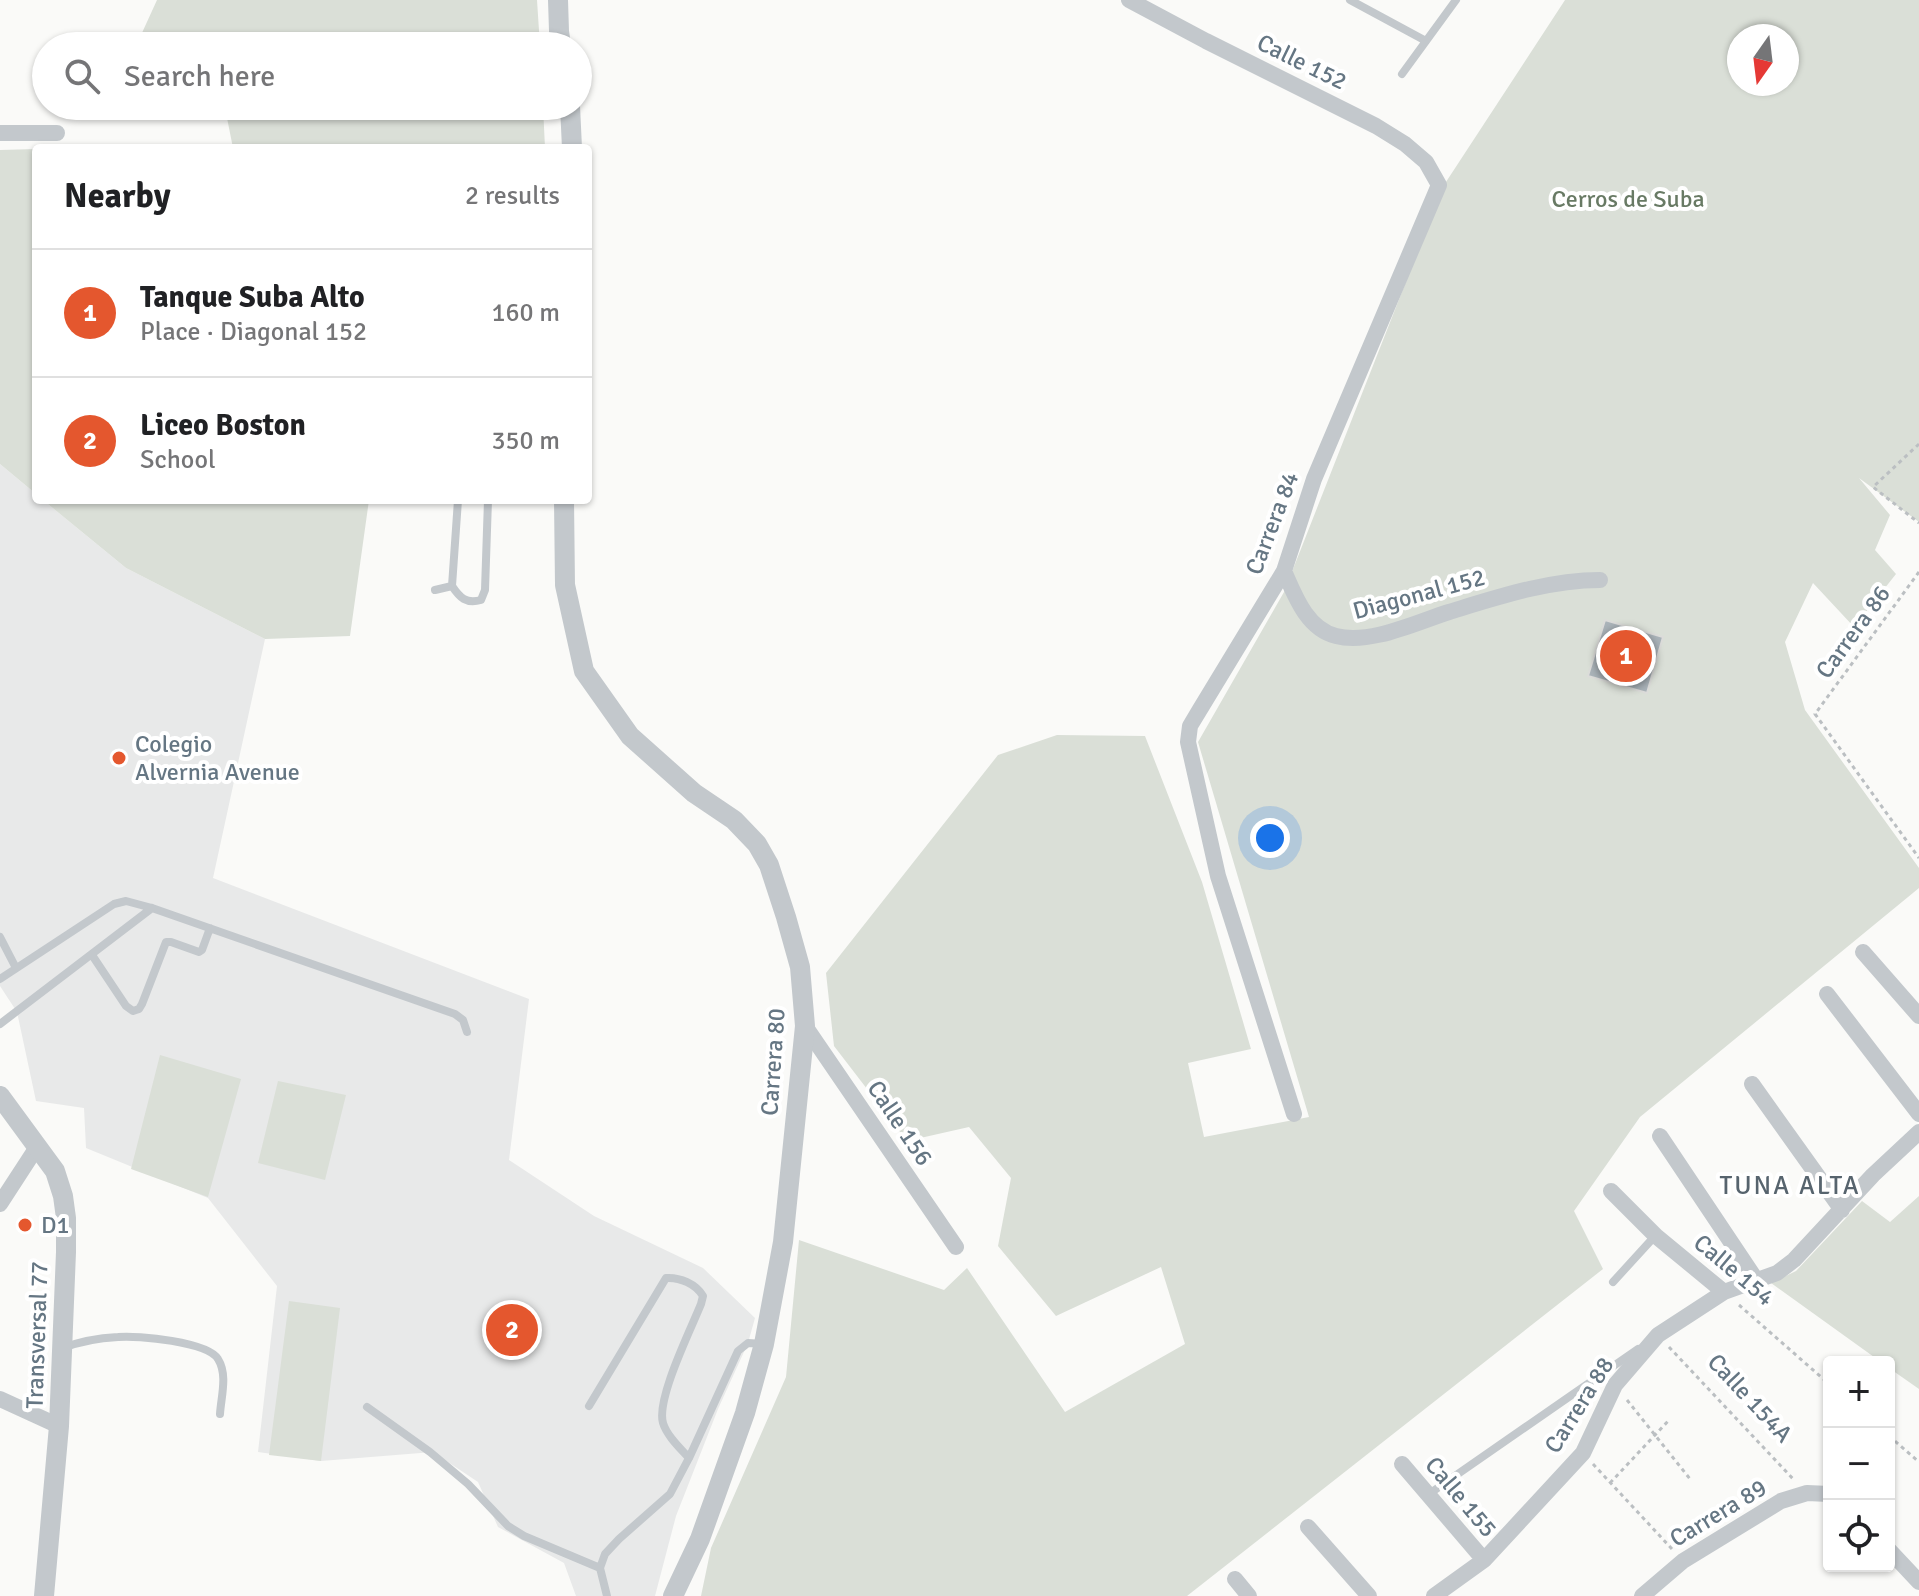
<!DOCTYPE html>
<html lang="en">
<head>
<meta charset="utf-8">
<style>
  :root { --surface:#fff; --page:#f2f2f2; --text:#202124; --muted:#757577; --line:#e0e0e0; --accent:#e4572e }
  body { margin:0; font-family:Signika,sans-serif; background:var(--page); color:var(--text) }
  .controls { position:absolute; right:24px; bottom:24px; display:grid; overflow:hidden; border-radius:8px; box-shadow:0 2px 6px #0004 }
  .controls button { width:72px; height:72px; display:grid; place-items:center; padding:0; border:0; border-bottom:2px solid var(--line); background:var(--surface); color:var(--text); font:40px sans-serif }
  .compass { position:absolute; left:1727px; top:24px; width:72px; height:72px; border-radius:50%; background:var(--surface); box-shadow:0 2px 6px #0004; rotate:194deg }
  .you { position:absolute; left:1270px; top:838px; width:28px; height:28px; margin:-20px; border:6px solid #fff; border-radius:50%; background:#1a73e8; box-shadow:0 0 0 12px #1a73e833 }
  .badge { display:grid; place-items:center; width:52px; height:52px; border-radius:50%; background:var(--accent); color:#fff; font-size:26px; font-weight:700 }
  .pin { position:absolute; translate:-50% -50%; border:4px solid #fff; box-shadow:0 2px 8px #0006 }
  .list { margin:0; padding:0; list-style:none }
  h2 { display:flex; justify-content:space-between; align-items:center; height:104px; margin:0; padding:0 32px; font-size:34px }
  h2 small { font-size:26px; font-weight:400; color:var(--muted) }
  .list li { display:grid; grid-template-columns:52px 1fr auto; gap:24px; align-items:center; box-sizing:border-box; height:128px; padding:0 32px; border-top:2px solid var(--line) }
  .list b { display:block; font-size:30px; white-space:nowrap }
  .list p { margin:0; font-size:26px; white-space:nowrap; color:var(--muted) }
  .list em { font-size:26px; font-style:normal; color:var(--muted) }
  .icon { flex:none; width:44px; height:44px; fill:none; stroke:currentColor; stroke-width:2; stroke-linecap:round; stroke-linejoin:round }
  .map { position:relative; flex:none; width:1919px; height:1596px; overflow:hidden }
  .search { position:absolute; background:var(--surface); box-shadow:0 2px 6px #0004; left:32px; top:32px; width:560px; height:88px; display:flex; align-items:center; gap:20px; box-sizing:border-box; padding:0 28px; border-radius:44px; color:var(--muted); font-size:30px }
  .panel { position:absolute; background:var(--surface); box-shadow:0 2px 6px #0004; left:32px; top:144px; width:560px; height:360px; border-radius:8px }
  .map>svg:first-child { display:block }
  .built { fill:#e8e9e9 }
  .green { fill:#dadfd7; fill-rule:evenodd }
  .building { fill:#aab3b9; stroke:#dcdcda; stroke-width:2 }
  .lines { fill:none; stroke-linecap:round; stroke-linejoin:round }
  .path { stroke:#bbbfc2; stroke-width:3; stroke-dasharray:4 4; stroke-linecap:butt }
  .service { stroke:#c3c8cc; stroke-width:8 }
  .minor { stroke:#c3c8cc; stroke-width:16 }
  .tertiary { stroke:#c3c8cc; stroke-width:20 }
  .poi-dot { fill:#e4572e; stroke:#fff; stroke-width:3 }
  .labels { text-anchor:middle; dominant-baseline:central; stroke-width:8; stroke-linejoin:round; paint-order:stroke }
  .street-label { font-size:24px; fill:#657683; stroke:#fff }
  .park-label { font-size:24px; fill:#687a64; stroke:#fff }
  .poi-label { font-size:24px; fill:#657683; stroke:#fff; text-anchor:start }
  .neighbourhood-label { font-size:26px; letter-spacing:2px; fill:#57646e; stroke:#fff }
</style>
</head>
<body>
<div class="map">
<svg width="1919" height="1596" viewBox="0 0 1919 1596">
  <rect width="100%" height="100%" fill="#fafaf8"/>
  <path class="built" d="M0,464L36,494V500H43L126,568L265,639L213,878L529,999L509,1160L594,1216L703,1268L755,1318L748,1343L718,1409L676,1516L655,1596H576L564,1563L498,1527L478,1482L433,1452L321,1461L258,1452L277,1286L208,1198L86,1148L84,1108L36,1101L17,1012L0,986Z"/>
  <path class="green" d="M157,0H537L540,46H136Z
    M1565,0H1919V522L1859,478L1890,515L1875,550L1896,574L1854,627L1813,583L1785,642L1805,710L1919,868V888L1640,1117L1574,1211L1603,1269L1187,1596H701L711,1548L786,1377L799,1240L944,1290L967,1268L1065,1412L1185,1344L1161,1267L1056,1316L998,1246L1011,1178L969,1127L907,1141L834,1046L826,973L998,755L1057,735L1145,736L1202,882L1251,1049L1188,1063L1204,1137L1309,1117L1198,742L1284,592L1444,185ZM1739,36H1787V84H1739Z
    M215,106H543L545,148H233L227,118Z
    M36,149V494L0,464V150Z
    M43,500H369L350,636L265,639L126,568Z
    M160,1055L241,1079L208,1197L131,1169Z
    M278,1081L346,1095L325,1180L258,1163Z
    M1919,1196V1389L1889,1368V1362H1881L1771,1283L1796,1271L1862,1201L1890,1222Z
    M289,1301L340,1308L321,1461L269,1455Z"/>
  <path class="building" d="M1605,620L1663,637L1647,693L1588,676Z"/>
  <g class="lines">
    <path class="path" d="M1919,444L1873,487L1919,523
      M1919,572L1815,714L1919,858
      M1739,1305L1829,1384
      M1669,1347L1795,1481
      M1627,1400L1690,1479
      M1889,1436L1919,1462
      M1593,1464L1672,1549
      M1610,1483L1670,1419"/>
    <path class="service" d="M1350,0L1426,41
      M1402,74L1456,0
      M458,500L452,586C460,598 466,604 481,600L485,590L488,500
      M435,590L452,586
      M0,937L16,968
      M92,955L126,1006L133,1011L139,1009L142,1004L166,942H171L199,952L202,950L210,928
      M0,979L114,904L126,901L152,908L455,1014L463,1020L467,1032
      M0,1024L152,908
      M1613,1282L1655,1236
      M63,1348C81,1341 99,1338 118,1337C138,1335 208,1342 218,1359C228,1375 221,1397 220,1414
      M589,1406L666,1278C680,1277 696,1284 703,1296L701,1304C691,1329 656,1399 663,1423C667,1436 680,1448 689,1458
      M367,1407L430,1452L468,1484L508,1526L524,1536L600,1568
      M1429,1494L1638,1349
      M607,1596L600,1568L605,1554L619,1539L670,1494L689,1458L738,1351L748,1343L764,1344"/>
    <path class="minor" d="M1129,0L1206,41L1376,126L1405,144L1426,162L1439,185L1314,479L1284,571L1199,711L1190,726L1188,742L1218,876L1294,1114
      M0,133H57
      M1284,571C1295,596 1307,629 1336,636C1370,645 1417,622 1449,612C1498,597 1549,580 1600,580
      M1863,952L1919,1016
      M1827,994L1919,1114
      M805,1026L956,1247
      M1752,1084L1842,1210
      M1660,1136L1757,1281
      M1611,1191L1656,1236L1724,1292
      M0,1204L37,1147
      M0,1399L59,1426
      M1402,1464L1484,1560
      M1308,1527L1369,1596
      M1889,1550L1919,1582
      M1235,1579L1249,1596
      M1434,1596L1484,1560L1583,1453L1615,1385L1658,1335L1724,1292L1777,1273L1794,1260L1873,1175L1919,1132
      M1642,1596L1683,1561L1781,1501L1807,1493L1829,1494"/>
    <path class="tertiary" d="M558,0L559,31L561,46
      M570,106L572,148
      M564,500L565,585L584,671L630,736L694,793L734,820L757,844L769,865L786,917L800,967L805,1026L783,1242L764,1344L745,1413L700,1539L673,1596
      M0,1096L55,1171L63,1196L66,1218V1252L59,1426L44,1596"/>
  </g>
  <g class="poi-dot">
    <circle cx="119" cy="758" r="8"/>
    <circle cx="25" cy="1225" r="8"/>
  </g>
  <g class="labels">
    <g class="street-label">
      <text transform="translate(1302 62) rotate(26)">Calle 152</text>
      <text transform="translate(1272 523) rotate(-69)">Carrera 84</text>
      <text transform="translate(1419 594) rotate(-15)">Diagonal 152</text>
      <text transform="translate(1853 632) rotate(-54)">Carrera 86</text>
      <text transform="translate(773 1062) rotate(-86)">Carrera 80</text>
      <text transform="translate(900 1123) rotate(56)">Calle 156</text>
      <text transform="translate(1734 1270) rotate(40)">Calle 154</text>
      <text transform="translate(37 1335) rotate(-88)">Transversal 77</text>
      <text transform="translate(1750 1398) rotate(47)">Calle 154A</text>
      <text transform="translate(1579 1405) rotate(-58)">Carrera 88</text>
      <text transform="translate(1461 1497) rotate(50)">Calle 155</text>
      <text transform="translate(1718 1513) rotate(-31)">Carrera 89</text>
    </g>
    <g class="park-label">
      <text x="1628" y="199">Cerros de Suba</text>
    </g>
    <g class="poi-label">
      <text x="135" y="744">Colegio<tspan x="135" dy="28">Alvernia Avenue</tspan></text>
      <text x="41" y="1225">D1</text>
    </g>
    <g class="neighbourhood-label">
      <text x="1790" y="1186">TUNA ALTA</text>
    </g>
  </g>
</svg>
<div class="controls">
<button>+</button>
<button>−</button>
<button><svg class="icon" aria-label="locate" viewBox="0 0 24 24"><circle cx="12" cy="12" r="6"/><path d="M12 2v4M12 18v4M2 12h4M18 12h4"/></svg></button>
</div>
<svg class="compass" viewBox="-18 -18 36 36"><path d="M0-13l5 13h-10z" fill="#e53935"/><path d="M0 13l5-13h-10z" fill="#757577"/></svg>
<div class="you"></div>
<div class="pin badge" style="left:1626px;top:656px">1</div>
<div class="pin badge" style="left:512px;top:1330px">2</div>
<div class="search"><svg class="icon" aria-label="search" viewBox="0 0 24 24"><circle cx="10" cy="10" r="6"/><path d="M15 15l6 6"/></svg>Search here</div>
<section class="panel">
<h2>Nearby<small>2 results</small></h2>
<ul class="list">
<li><span class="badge">1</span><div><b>Tanque Suba Alto</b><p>Place · Diagonal 152</p></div><em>160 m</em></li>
<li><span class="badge">2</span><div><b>Liceo Boston</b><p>School</p></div><em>350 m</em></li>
</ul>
</section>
</div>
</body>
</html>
